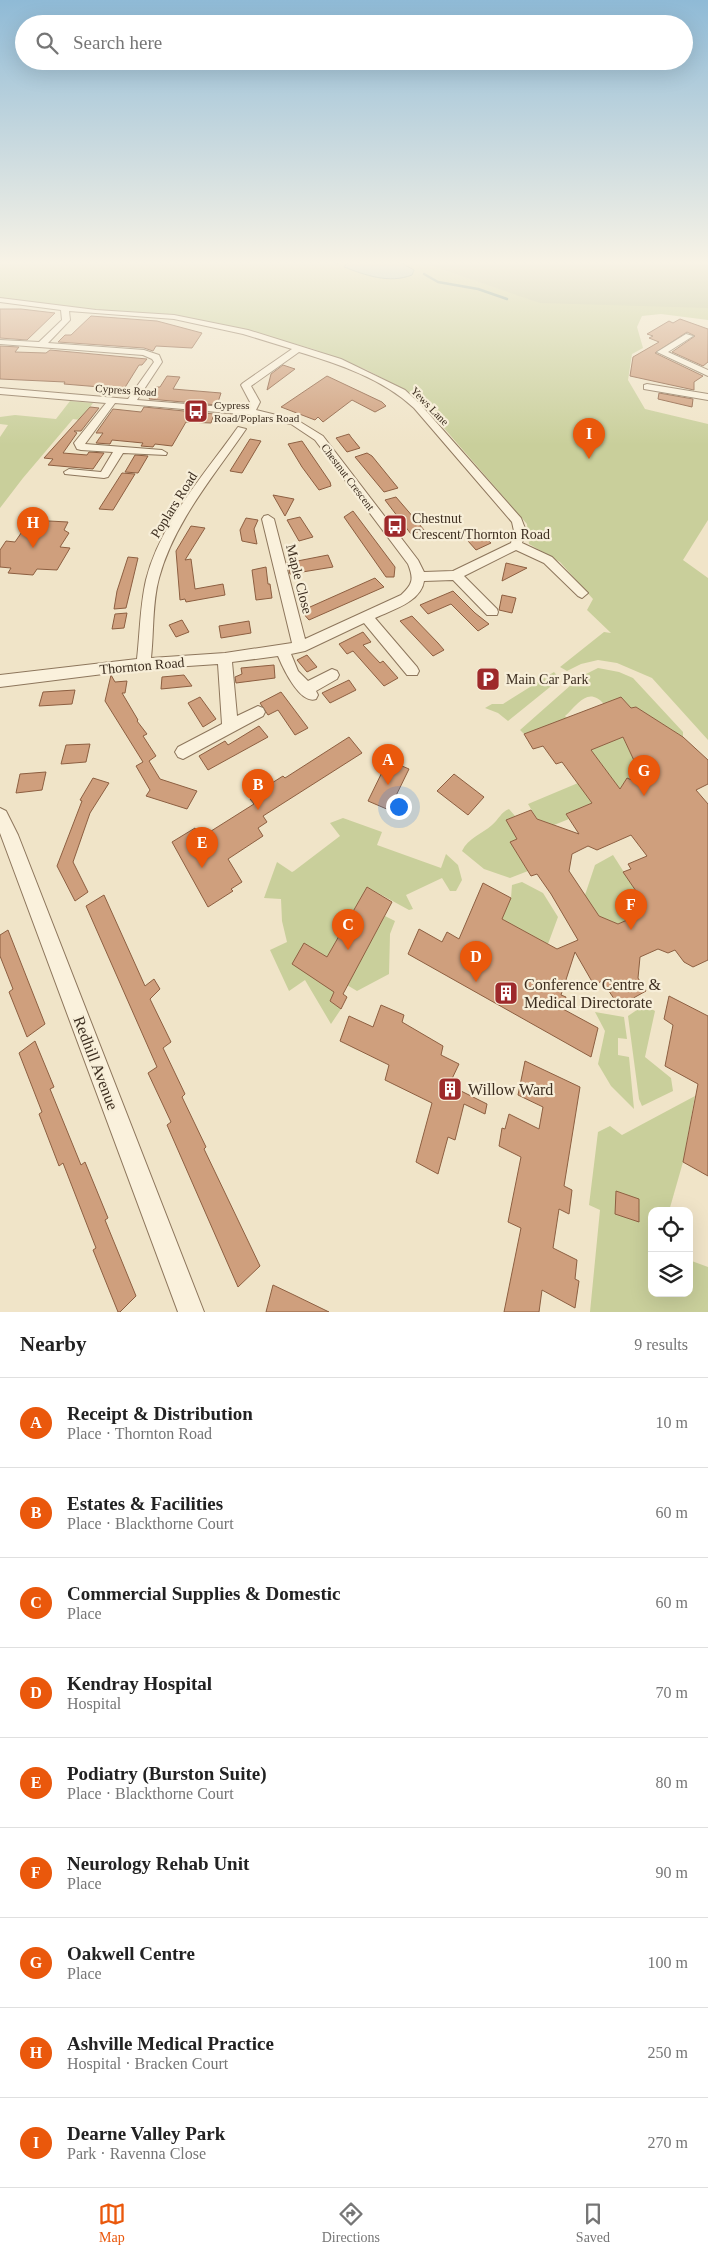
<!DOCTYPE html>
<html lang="en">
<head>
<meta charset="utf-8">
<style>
  :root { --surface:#fff; --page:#f6f6f6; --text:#222; --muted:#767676; --line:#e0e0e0; --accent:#ea580c }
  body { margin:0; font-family:"Times New Roman",serif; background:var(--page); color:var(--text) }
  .controls { position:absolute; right:15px; bottom:15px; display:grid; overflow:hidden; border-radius:10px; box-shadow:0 5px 20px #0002 }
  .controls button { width:45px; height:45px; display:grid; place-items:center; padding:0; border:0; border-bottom:1px solid var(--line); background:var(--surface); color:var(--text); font:25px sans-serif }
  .you { position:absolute; left:398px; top:806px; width:18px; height:18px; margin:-12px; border:4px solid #fff; border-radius:50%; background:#1a73e8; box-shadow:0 0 0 8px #1a73e833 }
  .badge { display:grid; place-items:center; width:32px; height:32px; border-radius:50%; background:var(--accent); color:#fff; font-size:16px; font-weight:700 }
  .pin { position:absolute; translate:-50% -41px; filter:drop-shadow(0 1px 2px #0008) }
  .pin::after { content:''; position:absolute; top:26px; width:18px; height:15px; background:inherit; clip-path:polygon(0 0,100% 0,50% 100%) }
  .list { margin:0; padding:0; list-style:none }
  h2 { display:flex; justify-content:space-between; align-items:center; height:65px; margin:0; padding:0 20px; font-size:21px }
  h2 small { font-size:16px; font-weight:400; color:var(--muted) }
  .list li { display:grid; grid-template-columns:32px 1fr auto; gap:15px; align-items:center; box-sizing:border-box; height:90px; padding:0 20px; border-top:1px solid var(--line) }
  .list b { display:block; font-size:19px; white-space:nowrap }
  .list p { margin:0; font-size:16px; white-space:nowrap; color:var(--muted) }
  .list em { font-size:16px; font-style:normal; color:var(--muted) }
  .icon { flex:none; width:28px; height:28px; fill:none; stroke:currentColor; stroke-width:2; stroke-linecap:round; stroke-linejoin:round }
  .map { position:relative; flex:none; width:708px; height:1312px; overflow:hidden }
  .search { position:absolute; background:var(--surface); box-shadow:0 5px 20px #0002; left:15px; right:15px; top:15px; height:55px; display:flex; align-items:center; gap:12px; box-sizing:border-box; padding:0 18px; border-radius:28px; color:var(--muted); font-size:19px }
  .sheet { height:875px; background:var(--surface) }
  nav { display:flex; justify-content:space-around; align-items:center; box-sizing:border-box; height:70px; border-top:1px solid var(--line); background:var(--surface); font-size:14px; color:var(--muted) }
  nav a { display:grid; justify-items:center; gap:2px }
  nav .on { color:var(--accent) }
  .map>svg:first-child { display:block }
  .green { fill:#c9cf9b }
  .cemetery { fill:#bfc49a }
  .water { fill:#a9c4bc; stroke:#6f938a }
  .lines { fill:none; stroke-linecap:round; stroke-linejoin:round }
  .stream { stroke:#6f938a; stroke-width:2.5 }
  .building { fill:#cf9f7d; stroke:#8d5f41; fill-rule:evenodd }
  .minor-casing { stroke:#8d765c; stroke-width:2 }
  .minor { fill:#faf1dc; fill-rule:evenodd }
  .labels { text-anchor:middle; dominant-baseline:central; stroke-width:4.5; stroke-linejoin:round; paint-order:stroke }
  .far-street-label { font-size:11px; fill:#3d2e20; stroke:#f7eed8 }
  .far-poi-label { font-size:11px; fill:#3d2e20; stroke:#f7eed8; text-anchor:start }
  .street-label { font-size:14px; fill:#3d2e20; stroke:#f7eed8 }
  .poi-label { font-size:14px; fill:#3d2e20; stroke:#f7eed8; text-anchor:start }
  .near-poi-label { font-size:16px; fill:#3d2e20; stroke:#f7eed8; text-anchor:start }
  .near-street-label { font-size:16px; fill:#3d2e20; stroke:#f7eed8 }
</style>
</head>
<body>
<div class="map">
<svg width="708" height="1312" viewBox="0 0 708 1312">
  <rect width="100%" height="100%" fill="#f0e4c8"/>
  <path class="green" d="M0,261H427L428,265L512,293L708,305V320L661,314L642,316L637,327L643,348L632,354L628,380L645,409L708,424V520L683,560L708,578V740L652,678L617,663L598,660L581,664L567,671L560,667L604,632L611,633L587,610L593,599L560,562L529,544L527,524L437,420L406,391L367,370L316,350L261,334L175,316L62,307L0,299Z
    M70,401L93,403L80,420L73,419L23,478L0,508V437L8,425L0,424V417L15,415L56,419Z
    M598,668L619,672L633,678L683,732V737L636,707L631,708L621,697L604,704C588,686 578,704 565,716L567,718L524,734L520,730L580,677Z
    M554,672L560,679L508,721L498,713L485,708L492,704H503Z
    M623,737L641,775L638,782L627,778L620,789L591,750Z
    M578,783L592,803L566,814L569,819L554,825L537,819L528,804Z
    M509,809L515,816L507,820L517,839L510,842L528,871L510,878L484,869L462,851C468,838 482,834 492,825C499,819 501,812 509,809Z
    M343,818L382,832L377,845L441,868L446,854L458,865L462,880L456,891H450L442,878L406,895L413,909L409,910L367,887L327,957L304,943L335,992L330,1001L341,1009L331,1024L305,980L289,991L270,950L287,942L282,921L281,899L264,898L277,862L292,872L294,871L340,836L330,823Z
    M613,855L636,891L629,895L637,907L630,911L634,917L618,924L599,916L585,895L595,865Z
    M522,882L543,893L558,917L548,944L502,919L511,898L512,885Z
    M385,916L395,921L390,934L389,974L357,991L347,985Z
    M644,1005L655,1011L645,1057L671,1078L673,1091L642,1106L639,1099L628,1016Z
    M595,1012L624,1017L627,1039L618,1038V1055L629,1057L634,1109L611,1086L598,1064L605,1031Z
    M695,1096L683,1162L669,1211H652V1293H689V1260L708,1267V1312H590L600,1210L589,1205L598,1132L610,1126L622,1135Z"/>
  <path class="cemetery" d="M427,261H708V308L540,303L428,265Z"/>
  <path class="water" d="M349,261H398L414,270L412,275C389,284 365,275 344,267Z"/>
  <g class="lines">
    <path class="stream" d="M334,261L338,263
      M424,274L438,282L478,289L507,299"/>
  </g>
  <path class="building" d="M0,309H21L55,313L27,340L0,338Z
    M91,316L157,321L202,333L192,348L156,346L153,351L144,348L58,342L65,335H71Z
    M680,319L708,329V362L703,366L672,352L695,336L687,332L655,353L703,376L694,382V390L630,376L633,357L659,342L649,338L653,336L647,334L669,321L673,323Z
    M0,346L19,347L15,352L46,353L50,350L147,359L142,365H139L124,389L64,384L65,382L0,379Z
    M283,365L295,369L267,390L271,374Z
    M167,376L180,377L173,389L221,393L217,405L149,399L156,387H160Z
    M327,376L382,402L386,406L375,412L352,400L323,422L318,417L315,420L281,407Z
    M659,393L693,399L692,407L658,399Z
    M90,407L99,408L81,431H74L77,433L63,453L87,455L89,452L104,453L93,469L48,465L53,459L44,458Z
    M144,407L214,414L211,423L186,422L172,446L155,444L153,447L141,446L143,443L112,440L110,444L96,443L103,433H96L113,409L141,412Z
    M349,434L351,437L360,448L347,452L336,438Z
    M250,439L261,441L242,473L230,471Z
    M302,441L330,482L331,486L319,490L302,467L288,444Z
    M367,453L372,456L398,488L384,492L355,457Z
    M135,455L148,456L138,473L125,472Z
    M122,473L135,474L113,510L99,509Z
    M273,495L294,499L285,516Z
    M396,497L414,518L424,530L411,534L385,500Z
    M353,511L395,567L394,577H386L344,517Z
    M300,517L313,537L299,541L287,520Z
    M246,518L258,520L254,529L257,544L242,541L240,530Z
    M30,520L68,522L64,530L69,533L60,547L70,548L57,570L37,569L33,575L8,573L11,568L0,567V550L6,541L15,542Z
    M191,526L205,528L185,560L191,559L195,589L223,584L225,595L186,602L185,599L180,600L176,551Z
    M482,535L491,543L476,550L468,541Z
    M328,555L333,567L290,574L287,563Z
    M128,557L138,558L126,608L114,609L117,591Z
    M506,563L527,568L502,581Z
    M266,567L268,584H270L272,598L256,600L252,570Z
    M375,578L384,587L309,620L301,611Z
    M453,591L475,613L489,624L478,631L451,604L428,614L420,605Z
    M502,595L516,598L512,613L499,610Z
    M127,613L124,628L112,629L115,614Z
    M412,616L438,643L444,650L433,656L400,621Z
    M182,620L189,632L176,637L169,625Z
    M249,621L251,633L221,638L219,626Z
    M363,632L371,642L363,645L380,663L383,661L398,678L384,686L353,651L347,654L339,644Z
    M307,655L317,667L307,672L297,660Z
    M274,665L275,678L236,683L235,677L242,674L241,668Z
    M111,675L115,682L127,681L125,693H122L138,720L137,721L147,734L143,736L156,756L149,761L160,779L197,791L187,809L146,796L150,790L136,766L143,762L105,701Z
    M184,675L192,686L161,689L162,677Z
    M349,680L356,690L330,703L322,693Z
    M75,690L72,704L39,706L43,692Z
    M281,692L308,728L295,735L278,710L268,715L260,703Z
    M200,697L216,719L203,727L188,703Z
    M621,697L631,708L636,707L683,737L708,760V784L696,790L708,804V960L693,967L684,962L675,950L668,953L658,949L640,957L638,978L646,991L619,1006L602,981L594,985L575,952L561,995L566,997L563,1009L598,1028L591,1057L408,954L419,929L442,942L447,932L459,939L483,883L511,898L502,919L557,949L578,940L551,894L537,874L531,876L510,842L517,839L506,820L531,810L537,819L579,834L566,814L592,803L562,762L556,764L543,746L533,749L524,734ZM623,737L646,786L627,778L620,789L591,750ZM631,835L647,856L628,864L631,869L623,872L636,891L628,895L637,907L630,911L634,917L618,924L599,916L569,871L572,854L588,846L597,850Z
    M259,726L268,737L208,770L199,756L225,741L228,745Z
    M349,737L362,753L263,816L267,822L258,828L263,836L228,859L242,882L231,889L233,891L208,907L172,842L195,828L200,838L254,804L250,799L265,790L264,788L283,776L285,778Z
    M90,744L86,762L61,764L66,745Z
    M388,760L409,769L389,810L368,801Z
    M46,772L42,790L16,793L20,774Z
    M454,774L484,797L468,815L437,791Z
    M93,778L109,783L90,813L73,862L88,892L75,901L57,866L82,801L80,800Z
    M367,887L392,902L343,994L347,997L341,1009L330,1001L334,992L292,964L304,943L327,957Z
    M104,895L145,986L154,979L160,989L150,999L171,1042L163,1048L185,1094L182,1097L206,1147L204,1149L260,1266L238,1287L167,1125L171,1122L148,1073L157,1067L86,906Z
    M8,930L45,1024L27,1037L9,992L13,989L0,956V935Z
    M669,996L708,1016V1176L683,1162L698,1084L665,1066L673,1025L664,1019Z
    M381,1005L404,1015L402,1022L443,1046L441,1055L459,1064L449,1085L487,1104L485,1114L464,1104L455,1140L448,1137L438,1174L416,1162L432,1103L385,1080L389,1065L340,1041L349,1016L373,1027Z
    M35,1041L54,1087L50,1089L81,1165L85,1162L108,1218L105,1220L136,1296L120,1312H118L93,1250L96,1248L63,1163L59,1166L39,1114L42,1112L19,1053Z
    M525,1061L580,1087L564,1186L572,1190L569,1214L559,1209L553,1248L577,1260L575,1279L579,1281L575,1308L542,1290L539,1312H504L521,1228L508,1222L521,1157L499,1146L502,1128L505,1129L509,1114L539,1129L543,1107L518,1095Z
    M616,1191L639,1199V1222L615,1214Z
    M273,1285L294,1295L329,1312H266Z"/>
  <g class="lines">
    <g class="minor-casing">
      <path id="minor" d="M0,298L96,310L174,315L248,330L341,359L405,390L420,404L521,518L526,531L522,543L552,557L588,593L582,598L578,596L544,563L516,550L464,576L497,609L498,612L497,615H487L453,580L424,581C421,602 392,610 375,618L417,667L419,671L417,675H407L364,623L305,651L291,654L298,671L308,681L332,669L337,671L339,675L337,679L316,691L318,695L316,699C300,705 283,668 278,656L232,662L237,716L258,706L263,708L265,712L263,716L183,759L178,757L175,752L178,747L222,724L218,664L143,669L0,687V675L137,659C140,633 140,606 146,580C160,523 205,474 238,427L246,429C214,476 174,522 159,578C152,603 154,632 151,658L225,653L292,643L262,519L264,516L268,515L274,519L305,639L401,595C413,584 414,579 408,564L315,440L291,424L251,415L115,403L85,444L162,450L167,453L166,455L123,453L108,477L104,478L65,474L64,472L69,469L101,472L113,452L81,450L77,449L74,443L106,403L0,394V388L128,399L154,362L152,359L143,355L0,344V340L39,342L62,320L61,310L0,302ZM69,311L174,319L243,334L292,349L243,383L241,385L250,402L248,409L137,400L162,362L159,355L144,350L48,343L70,320ZM299,352C339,364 383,379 414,408L512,522L514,531L511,543L453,571L424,572L418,560L323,436L297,420L256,410L260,402L251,386Z
        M686,334L693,336L668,352L708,370V376L657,352Z
        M647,384L708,394V400L644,389V385Z
        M0,808L6,811L18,835L204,1312H178L0,833Z"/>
    </g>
    <use href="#minor" class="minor"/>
  </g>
  <linearGradient id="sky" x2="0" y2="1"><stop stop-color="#8fbad6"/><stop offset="0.59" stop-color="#f8f3e6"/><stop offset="1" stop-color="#f8f3e6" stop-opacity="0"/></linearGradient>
  <rect width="708" height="445" fill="url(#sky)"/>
  <defs>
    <g id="bus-square" transform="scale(1.25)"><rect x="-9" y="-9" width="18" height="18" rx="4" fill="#9e2a2b" stroke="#f7eed8"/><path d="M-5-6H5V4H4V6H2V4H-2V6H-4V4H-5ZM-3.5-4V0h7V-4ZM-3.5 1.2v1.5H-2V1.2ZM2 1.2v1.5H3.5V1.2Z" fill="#fff"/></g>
    <g id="parking-square" transform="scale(1.25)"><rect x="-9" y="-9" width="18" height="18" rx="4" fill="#9e2a2b" stroke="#f7eed8"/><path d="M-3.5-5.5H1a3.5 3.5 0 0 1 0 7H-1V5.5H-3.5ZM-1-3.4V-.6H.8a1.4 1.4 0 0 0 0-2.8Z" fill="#fff"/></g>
    <g id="building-square" transform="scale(1.25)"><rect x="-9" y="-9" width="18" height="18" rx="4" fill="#9e2a2b" stroke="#f7eed8"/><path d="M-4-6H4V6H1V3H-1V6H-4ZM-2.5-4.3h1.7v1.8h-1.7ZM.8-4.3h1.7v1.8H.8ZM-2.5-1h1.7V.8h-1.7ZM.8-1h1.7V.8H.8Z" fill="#fff"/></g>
  </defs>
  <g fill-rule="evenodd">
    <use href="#bus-square" x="196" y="411"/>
    <use href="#bus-square" x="395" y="526"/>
    <use href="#parking-square" x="488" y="679"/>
    <use href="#building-square" x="506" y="993"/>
    <use href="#building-square" x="450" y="1089"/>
  </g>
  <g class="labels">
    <g class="far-street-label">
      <text transform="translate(126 390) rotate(4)">Cypress Road</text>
      <text transform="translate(430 406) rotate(46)">Yews Lane</text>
      <text transform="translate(348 477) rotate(53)">Chestnut Crescent</text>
    </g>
    <g class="far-poi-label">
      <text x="214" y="405">Cypress<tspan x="214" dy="13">Road/Poplars Road</tspan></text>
    </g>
    <g class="street-label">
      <text transform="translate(174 505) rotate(-58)">Poplars Road</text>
      <text transform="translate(299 579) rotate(76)">Maple Close</text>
      <text transform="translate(142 666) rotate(-5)">Thornton Road</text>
    </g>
    <g class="poi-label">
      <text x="412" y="518">Chestnut<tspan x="412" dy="16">Crescent/Thornton Road</tspan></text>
      <text x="506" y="679">Main Car Park</text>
    </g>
    <g class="near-poi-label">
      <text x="524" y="984">Conference Centre &amp;<tspan x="524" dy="18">Medical Directorate</tspan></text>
      <text x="468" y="1089">Willow Ward</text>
    </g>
    <g class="near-street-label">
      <text transform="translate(96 1063) rotate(69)">Redhill Avenue</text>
    </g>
  </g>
</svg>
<div class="controls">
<button><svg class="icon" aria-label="locate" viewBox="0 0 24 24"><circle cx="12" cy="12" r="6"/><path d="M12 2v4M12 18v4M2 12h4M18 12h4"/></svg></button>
<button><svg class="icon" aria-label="layers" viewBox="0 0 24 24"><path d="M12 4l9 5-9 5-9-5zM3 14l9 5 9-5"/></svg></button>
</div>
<div class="you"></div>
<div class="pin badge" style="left:388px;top:785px">A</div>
<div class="pin badge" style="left:258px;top:810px">B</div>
<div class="pin badge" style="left:348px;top:950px">C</div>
<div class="pin badge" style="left:476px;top:982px">D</div>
<div class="pin badge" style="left:202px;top:868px">E</div>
<div class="pin badge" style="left:631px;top:930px">F</div>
<div class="pin badge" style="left:644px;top:796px">G</div>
<div class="pin badge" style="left:33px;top:548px">H</div>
<div class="pin badge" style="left:589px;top:459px">I</div>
<div class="search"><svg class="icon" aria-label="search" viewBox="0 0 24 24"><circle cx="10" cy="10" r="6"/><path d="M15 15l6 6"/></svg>Search here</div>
</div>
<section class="sheet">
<h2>Nearby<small>9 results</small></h2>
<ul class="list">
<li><span class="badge">A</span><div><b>Receipt &amp; Distribution</b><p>Place · Thornton Road</p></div><em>10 m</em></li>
<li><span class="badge">B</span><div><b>Estates &amp; Facilities</b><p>Place · Blackthorne Court</p></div><em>60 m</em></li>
<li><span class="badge">C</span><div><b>Commercial Supplies &amp; Domestic</b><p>Place</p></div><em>60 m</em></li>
<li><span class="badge">D</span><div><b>Kendray Hospital</b><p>Hospital</p></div><em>70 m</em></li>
<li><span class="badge">E</span><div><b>Podiatry (Burston Suite)</b><p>Place · Blackthorne Court</p></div><em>80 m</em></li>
<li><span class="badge">F</span><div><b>Neurology Rehab Unit</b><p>Place</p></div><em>90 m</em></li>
<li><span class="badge">G</span><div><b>Oakwell Centre</b><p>Place</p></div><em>100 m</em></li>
<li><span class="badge">H</span><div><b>Ashville Medical Practice</b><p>Hospital · Bracken Court</p></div><em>250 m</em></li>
<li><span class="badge">I</span><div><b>Dearne Valley Park</b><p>Park · Ravenna Close</p></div><em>270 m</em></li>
</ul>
</section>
<nav>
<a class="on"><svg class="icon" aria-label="map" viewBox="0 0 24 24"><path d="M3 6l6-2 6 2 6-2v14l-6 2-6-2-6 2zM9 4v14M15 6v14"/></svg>Map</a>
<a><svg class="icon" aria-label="directions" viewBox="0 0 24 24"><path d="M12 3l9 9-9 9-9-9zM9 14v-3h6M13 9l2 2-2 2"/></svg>Directions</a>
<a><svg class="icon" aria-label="saved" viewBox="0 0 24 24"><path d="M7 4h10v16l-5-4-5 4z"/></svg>Saved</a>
</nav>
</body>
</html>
